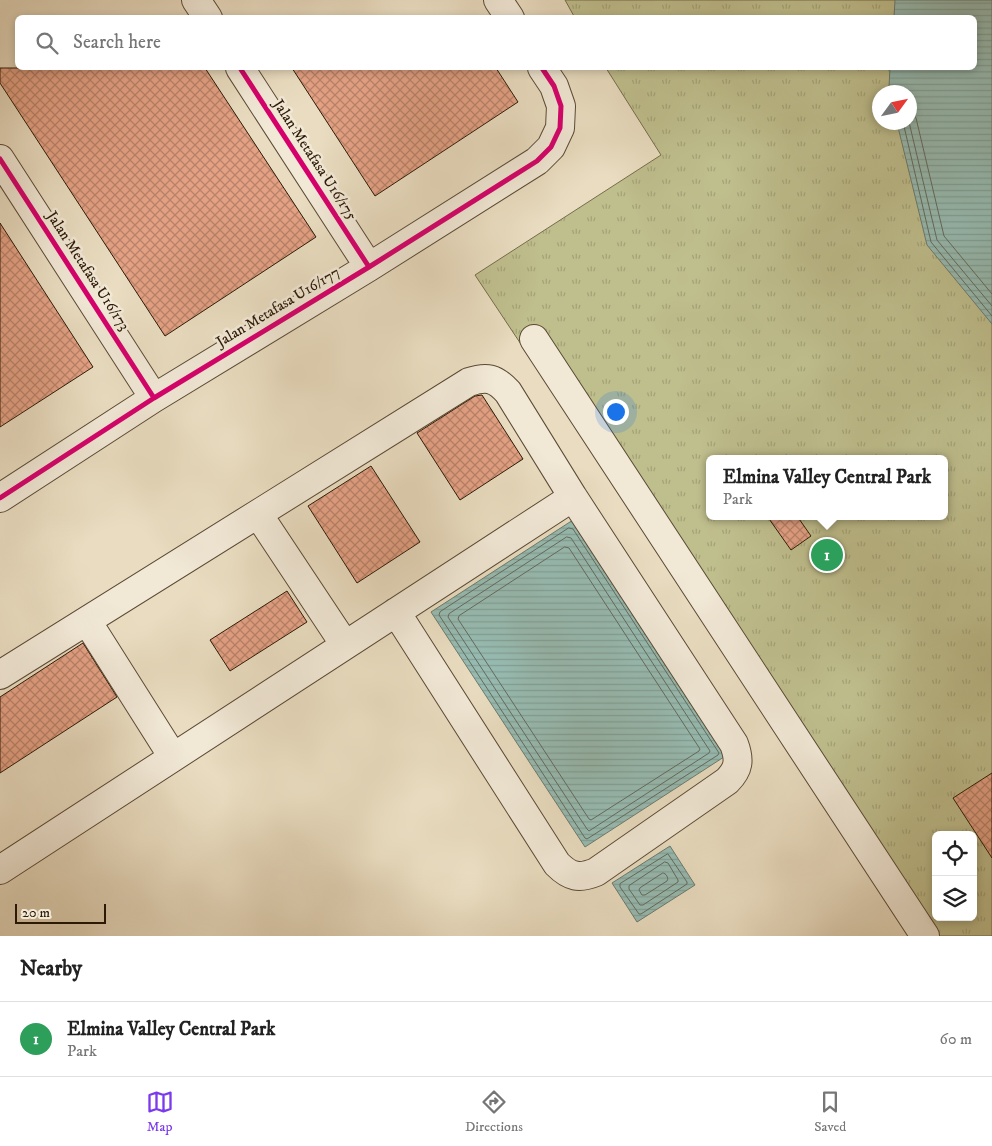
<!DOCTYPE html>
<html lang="en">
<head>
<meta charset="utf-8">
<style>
  :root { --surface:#fff; --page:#f6f6f6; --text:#222; --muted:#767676; --line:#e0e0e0; --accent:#7c3aed }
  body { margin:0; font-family:"IM FELL DW Pica",serif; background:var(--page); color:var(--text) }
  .controls { position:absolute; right:15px; bottom:15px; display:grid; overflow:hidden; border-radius:8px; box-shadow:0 2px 8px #0003 }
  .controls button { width:45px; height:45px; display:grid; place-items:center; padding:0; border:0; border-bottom:1px solid var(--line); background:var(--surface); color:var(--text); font:25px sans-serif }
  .compass { position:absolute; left:872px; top:85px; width:45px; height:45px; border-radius:50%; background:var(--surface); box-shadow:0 2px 8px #0003; rotate:57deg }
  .scale { position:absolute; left:15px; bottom:12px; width:91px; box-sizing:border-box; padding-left:5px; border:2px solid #2c1a07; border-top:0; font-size:14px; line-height:18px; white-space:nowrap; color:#2c1a07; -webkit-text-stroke:4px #f1e8d6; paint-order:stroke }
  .you { position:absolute; left:615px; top:411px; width:18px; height:18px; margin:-12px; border:4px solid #fff; border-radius:50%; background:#1a73e8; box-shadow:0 0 0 8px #1a73e833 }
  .badge { display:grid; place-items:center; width:32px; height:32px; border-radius:50%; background:var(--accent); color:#fff; font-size:16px; font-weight:700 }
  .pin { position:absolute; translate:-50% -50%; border:2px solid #fff; box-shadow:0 1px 5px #0006 }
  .popup { position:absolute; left:706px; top:455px; width:242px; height:65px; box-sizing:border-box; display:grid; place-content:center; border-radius:8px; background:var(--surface); filter:drop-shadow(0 1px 4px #0005); font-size:16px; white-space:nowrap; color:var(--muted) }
  .popup b { font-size:19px; color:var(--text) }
  .popup::after { content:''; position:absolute; left:50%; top:100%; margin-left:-10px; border:10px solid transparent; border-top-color:var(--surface) }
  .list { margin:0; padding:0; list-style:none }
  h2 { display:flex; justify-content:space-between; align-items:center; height:65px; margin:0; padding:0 20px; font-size:21px }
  h2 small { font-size:16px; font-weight:400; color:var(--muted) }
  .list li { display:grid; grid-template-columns:32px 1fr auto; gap:15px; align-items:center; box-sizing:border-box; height:75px; padding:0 20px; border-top:1px solid var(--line) }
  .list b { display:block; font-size:19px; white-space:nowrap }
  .list p { margin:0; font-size:16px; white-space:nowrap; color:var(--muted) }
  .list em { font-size:16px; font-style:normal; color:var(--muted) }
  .icon { flex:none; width:28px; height:28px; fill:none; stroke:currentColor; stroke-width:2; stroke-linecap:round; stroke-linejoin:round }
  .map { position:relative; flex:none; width:992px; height:936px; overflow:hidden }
  .search { position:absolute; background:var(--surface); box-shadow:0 2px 8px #0003; left:15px; right:15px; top:15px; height:55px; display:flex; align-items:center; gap:12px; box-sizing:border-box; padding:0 18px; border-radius:8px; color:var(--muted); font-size:19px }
  .sheet { height:140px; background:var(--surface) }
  nav { display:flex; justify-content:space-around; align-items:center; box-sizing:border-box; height:70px; border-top:1px solid var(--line); background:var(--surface); font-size:14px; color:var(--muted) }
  nav a { display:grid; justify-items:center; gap:2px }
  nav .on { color:var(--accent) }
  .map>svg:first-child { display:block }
  .park { fill:url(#park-tufts); stroke:#766c4a; fill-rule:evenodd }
  .water { fill:url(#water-rules); stroke:#6c7b6e }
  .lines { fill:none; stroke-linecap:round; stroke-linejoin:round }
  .shore { stroke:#626b5d; stroke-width:1 }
  .building { fill:url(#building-cross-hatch); stroke:#2c1a07 }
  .minor-casing { stroke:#5b4a35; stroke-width:30 }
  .minor { stroke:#f1e8d6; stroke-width:28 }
  .cycleway-casing { stroke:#f1e8d6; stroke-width:8 }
  .cycleway { stroke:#d6006c; stroke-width:5 }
  .labels { text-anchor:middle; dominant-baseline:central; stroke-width:5; stroke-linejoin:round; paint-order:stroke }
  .street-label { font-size:15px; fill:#2c1a07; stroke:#f1e8d6 }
</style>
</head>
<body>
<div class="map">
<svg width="992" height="936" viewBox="0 0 992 936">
  <defs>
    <pattern id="park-tufts" width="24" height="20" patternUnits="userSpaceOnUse" patternTransform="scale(1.25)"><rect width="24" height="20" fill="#bfbe8d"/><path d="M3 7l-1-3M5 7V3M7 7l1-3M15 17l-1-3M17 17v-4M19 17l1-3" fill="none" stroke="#a4a378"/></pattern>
    <pattern id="water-rules" width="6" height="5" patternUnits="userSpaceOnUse" patternTransform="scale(1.25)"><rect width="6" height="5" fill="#97bcb3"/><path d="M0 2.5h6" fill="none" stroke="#82a198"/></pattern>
    <pattern id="building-cross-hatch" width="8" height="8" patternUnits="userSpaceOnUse" patternTransform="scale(1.25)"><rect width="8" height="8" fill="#e4a184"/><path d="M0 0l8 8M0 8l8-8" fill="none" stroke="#b9826a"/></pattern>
  </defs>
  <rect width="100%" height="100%" fill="#e9dcc0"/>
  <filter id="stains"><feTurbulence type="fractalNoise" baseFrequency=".004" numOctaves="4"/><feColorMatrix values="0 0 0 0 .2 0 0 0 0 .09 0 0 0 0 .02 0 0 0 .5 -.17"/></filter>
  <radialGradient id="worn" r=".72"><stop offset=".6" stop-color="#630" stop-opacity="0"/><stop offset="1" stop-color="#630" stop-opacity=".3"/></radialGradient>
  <path class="park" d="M565,0H992V936H914L475,275L661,155L606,68H974V18H575ZM880,92H910V122H880ZM710,459H944V516H710ZM936,835H973V917H936Z"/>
  <path class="water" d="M895,0H992V324L927,245L897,123L910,122V92H890L889,87L890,68H974V18L894,17Z
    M573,520L727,755L585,847L431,612Z
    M670,846L695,885L637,922L612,883Z"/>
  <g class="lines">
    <path class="shore" d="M910,109L916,118L944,236L992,294
      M903,122L931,242L992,316
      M909,122L937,240L992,306
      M569,528L573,529L719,753L718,755L587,839L585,838L439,615L440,612Z
      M567,537L571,538L710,751L709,753L589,831L587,829L448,617L449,614Z
      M565,547L569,548L700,749L699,751L591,820L589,819L458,619L459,616Z
      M668,854L687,882V884L641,914H639L620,887V884Z
      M665,862L668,863L678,880V882L643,905H640L629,889V886Z
      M663,873C666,873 669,878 667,881L645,895H642L639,890L640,888Z"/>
  </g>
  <path class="building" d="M0,68H205L316,237L165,336L0,83Z
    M292,68H496L518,102L375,196Z
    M0,223L93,367L0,427Z
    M482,395L523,459L460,500L417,433L475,396Z
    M371,466L420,542L357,583L308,506Z
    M767,516H797L811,536L791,550Z
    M287,591L307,622L230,671L210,640Z
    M83,643L117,697L0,773V697Z
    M992,773V858L953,798Z"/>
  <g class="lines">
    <g class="minor-casing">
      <path id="minor" d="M196,0L208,18
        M498,0L510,18
        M240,68L369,267
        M0,159L154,398
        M534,339L925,936
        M0,498L154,398L369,267L537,161L551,147L560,128L561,106L554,86L542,68
        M258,514L345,645
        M87,621L173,757
        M0,675L469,382C487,376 495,378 508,392L573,497L734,744C740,760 739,769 727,781L596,872C579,879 570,877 557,864L396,612
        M0,870L573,497"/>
    </g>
    <use href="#minor" class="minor"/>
    <g class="cycleway-casing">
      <path id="cycleway" d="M240,68L369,267
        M0,159L154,398
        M0,498L154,398L369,267L537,161L551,147L560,128L561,106L554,86L542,68"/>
    </g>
    <use href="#cycleway" class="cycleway"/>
  </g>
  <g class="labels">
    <g class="street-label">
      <text transform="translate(315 160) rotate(57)">Jalan Metafasa U16/175</text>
      <text transform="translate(88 271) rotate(57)">Jalan Metafasa U16/173</text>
      <text transform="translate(278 307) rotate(-31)">Jalan Metafasa U16/177</text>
    </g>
  </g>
  <rect width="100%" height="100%" filter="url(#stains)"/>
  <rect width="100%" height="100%" fill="url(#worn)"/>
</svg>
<div class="controls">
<button><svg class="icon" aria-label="locate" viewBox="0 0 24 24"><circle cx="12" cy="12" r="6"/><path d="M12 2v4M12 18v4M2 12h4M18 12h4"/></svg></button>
<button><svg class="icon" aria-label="layers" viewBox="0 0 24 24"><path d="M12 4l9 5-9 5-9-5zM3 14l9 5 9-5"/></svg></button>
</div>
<svg class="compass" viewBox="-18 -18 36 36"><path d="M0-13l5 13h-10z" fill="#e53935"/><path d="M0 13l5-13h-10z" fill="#767676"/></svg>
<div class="scale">20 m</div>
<div class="you"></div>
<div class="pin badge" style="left:827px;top:555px;background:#2e9e5b">1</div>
<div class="popup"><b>Elmina Valley Central Park</b>Park</div>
<div class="search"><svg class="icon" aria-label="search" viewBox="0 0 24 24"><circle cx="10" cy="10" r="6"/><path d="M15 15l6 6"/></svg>Search here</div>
</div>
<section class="sheet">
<h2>Nearby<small></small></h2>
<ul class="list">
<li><span class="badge" style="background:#2e9e5b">1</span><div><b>Elmina Valley Central Park</b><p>Park</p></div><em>60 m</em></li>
</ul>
</section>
<nav>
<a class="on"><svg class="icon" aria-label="map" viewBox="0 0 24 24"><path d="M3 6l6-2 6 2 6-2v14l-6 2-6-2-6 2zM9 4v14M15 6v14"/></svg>Map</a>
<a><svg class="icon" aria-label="directions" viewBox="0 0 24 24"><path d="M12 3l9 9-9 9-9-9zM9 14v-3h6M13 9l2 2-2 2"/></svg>Directions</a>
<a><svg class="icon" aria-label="saved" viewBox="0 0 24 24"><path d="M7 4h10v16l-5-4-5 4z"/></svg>Saved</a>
</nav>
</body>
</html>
